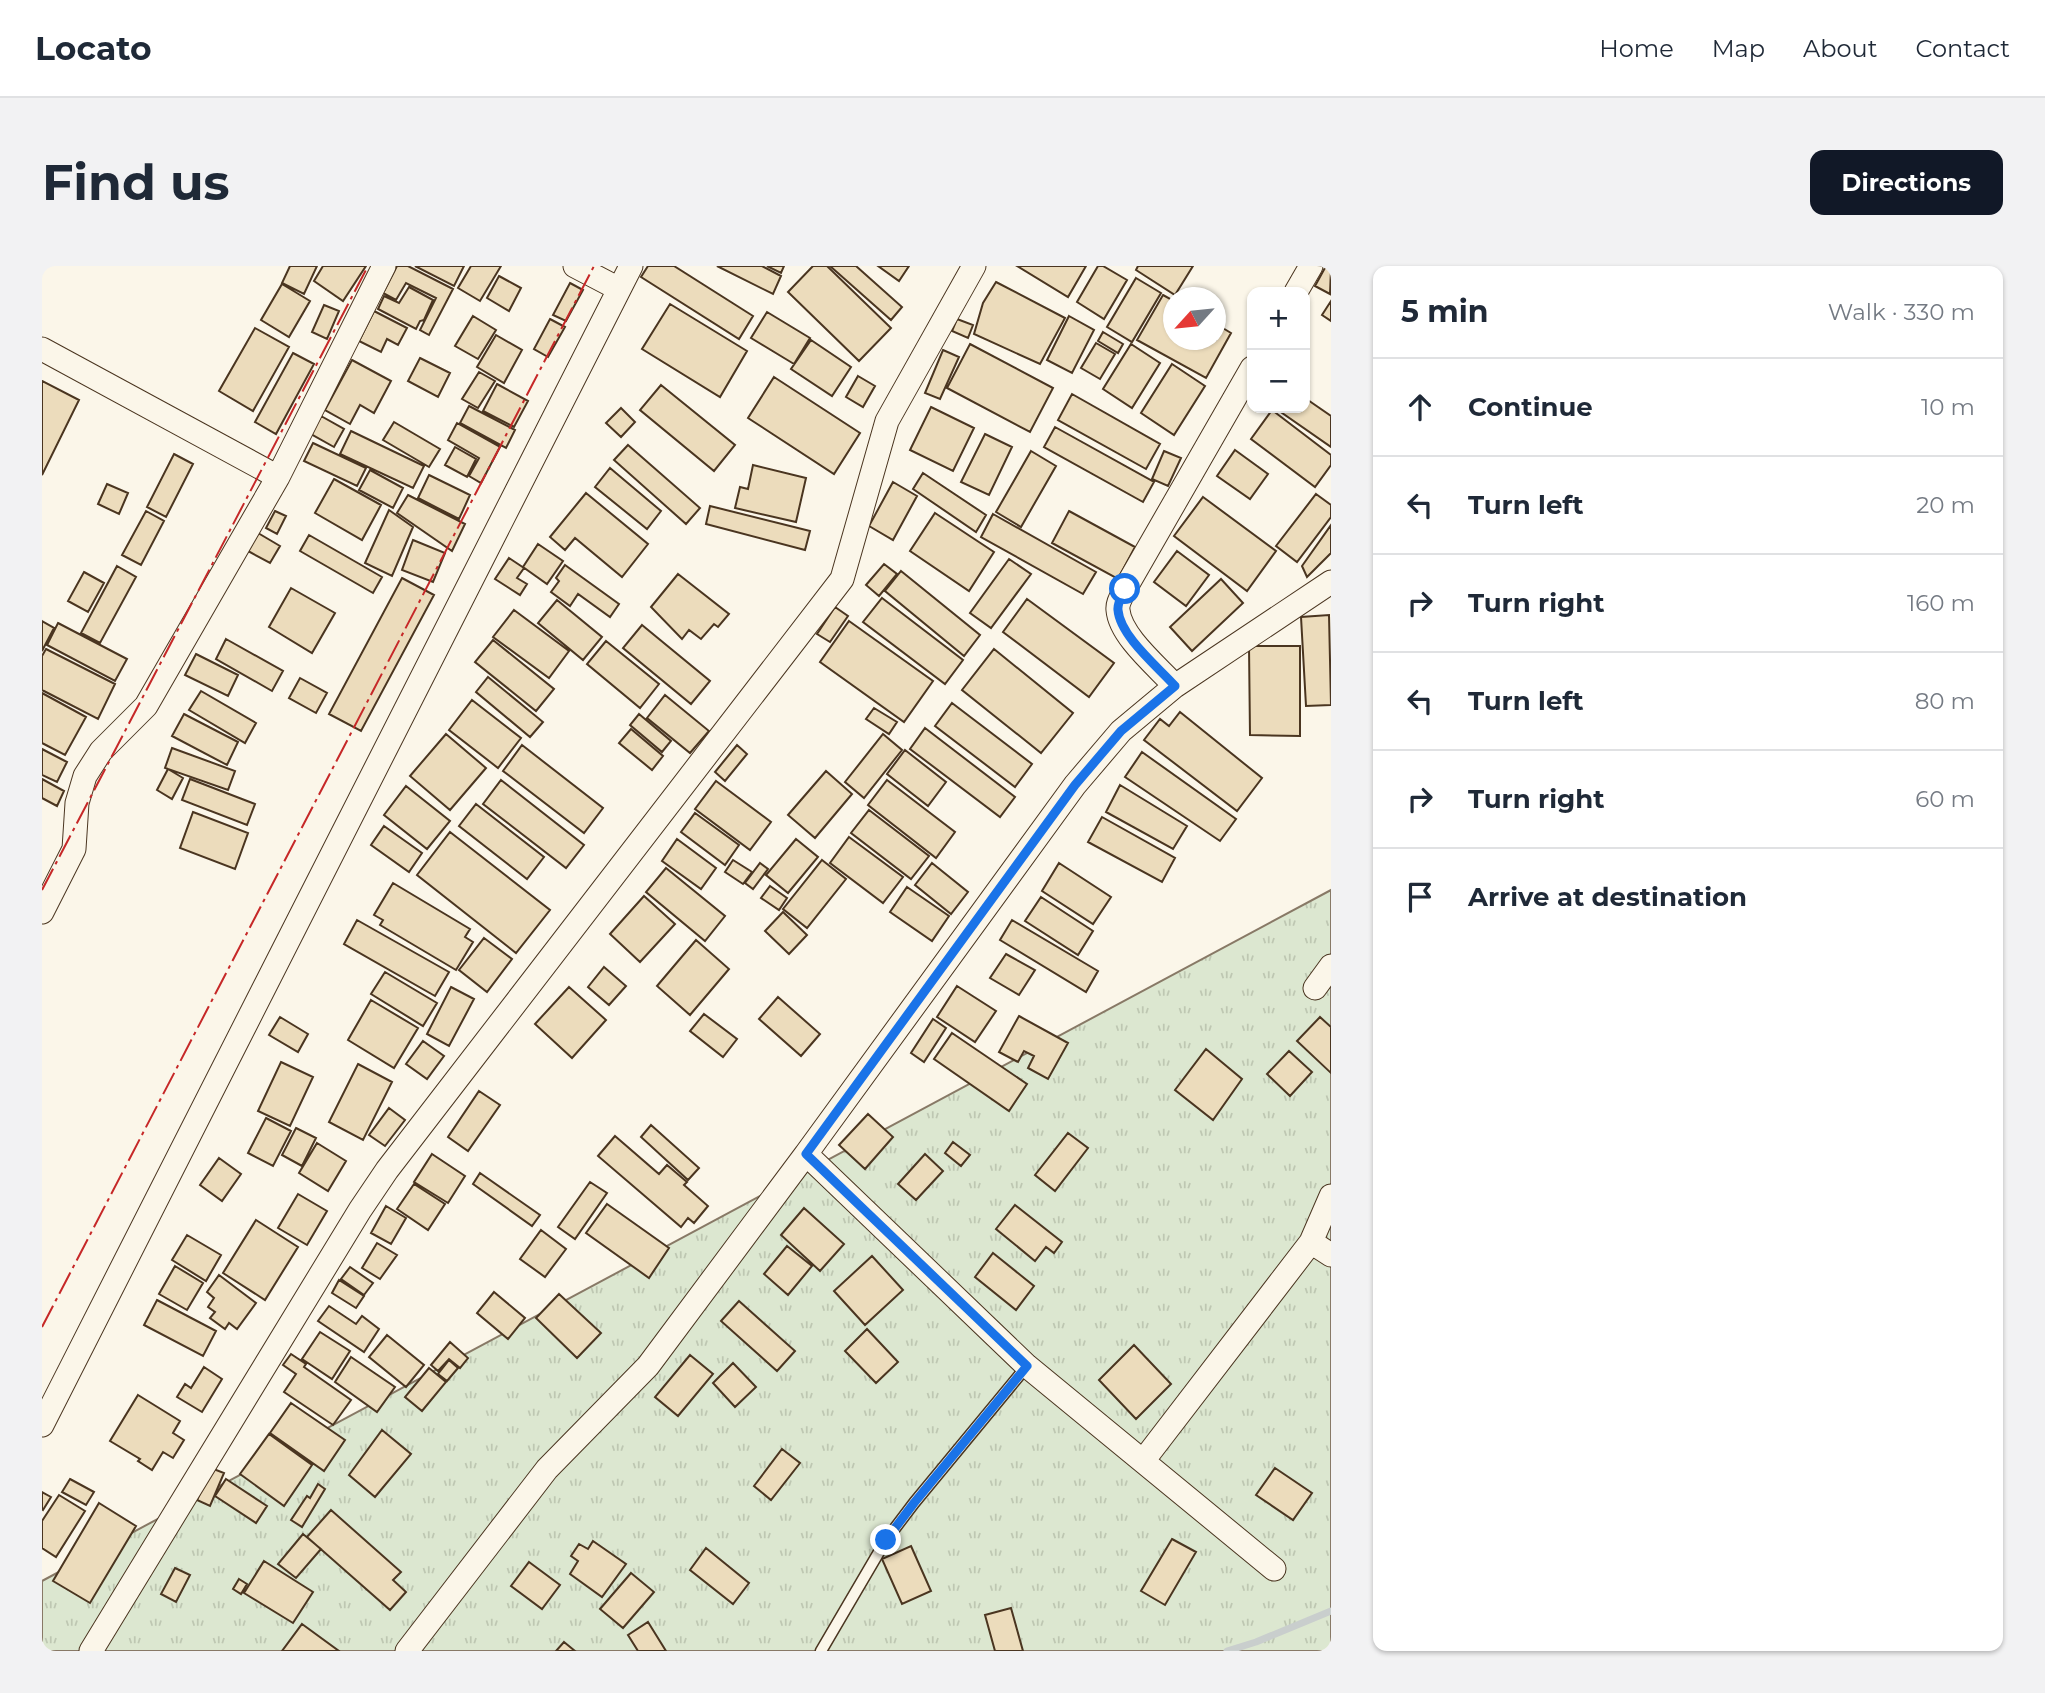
<!DOCTYPE html>
<html lang="en">
<head>
<meta charset="utf-8">
<style>
  :root { --surface:#fff; --page:#f2f2f3; --text:#1f2937; --muted:#747a83; --line:#e0e1e3; --accent:#111827 }
  body { margin:0; font-family:Montserrat,sans-serif; background:var(--page); color:var(--text) }
  .controls { position:absolute; right:21px; top:21px; display:grid; overflow:hidden; border-radius:14px; box-shadow:0 2px 5px #0004 }
  .controls button { width:63px; height:63px; display:grid; place-items:center; padding:0; border:0; border-bottom:2px solid var(--line); background:var(--surface); color:var(--text); font:35px sans-serif }
  .compass { position:absolute; left:1121px; top:21px; width:63px; height:63px; border-radius:50%; background:var(--surface); box-shadow:0 2px 5px #0004; rotate:243deg }
  .stop { position:absolute; width:21px; height:21px; margin:-16px; border:5px solid #1a73e8; border-radius:50%; background:#fff }
  .stop.end { background:#1a73e8; border-color:#fff; box-shadow:0 2px 7px #0008 }
  .list { margin:0; padding:0; list-style:none }
  h2 { display:flex; justify-content:space-between; align-items:center; height:91px; margin:0; padding:0 28px; font-size:30px }
  h2 small { font-size:23px; font-weight:400; color:var(--muted) }
  .list li { display:grid; grid-template-columns:46px 1fr auto; gap:21px; align-items:center; box-sizing:border-box; height:98px; padding:0 28px; border-top:2px solid var(--line) }
  .list b { display:block; font-size:26px; white-space:nowrap }
  .list em { font-size:23px; font-style:normal; color:var(--muted) }
  .icon { flex:none; width:38px; height:38px; fill:none; stroke:currentColor; stroke-width:2; stroke-linecap:round; stroke-linejoin:round }
  .map { position:relative; flex:none; width:1289px; height:1385px; overflow:hidden; border-radius:14px }
  header { display:flex; align-items:center; gap:42px; box-sizing:border-box; height:98px; padding:0 35px; background:var(--surface); border-bottom:2px solid var(--line) }
  header strong { font-size:33px }
  nav { display:flex; gap:38px; margin-inline-start:auto; font-size:24px }
  .intro { display:flex; align-items:center; justify-content:space-between; box-sizing:border-box; height:168px; padding:0 42px }
  h1 { margin:0; font-size:49px }
  .button { padding:18px 32px; border-radius:14px; background:var(--accent); color:#fff; font-size:24px; font-weight:700 }
  main { display:flex; gap:42px; padding:0 42px }
  aside { flex:1; background:var(--surface); border-radius:14px; box-shadow:0 2px 5px #0004 }
  .map>svg:first-child { display:block }
  .grass { fill:url(#grass-tufts); stroke:#887966; stroke-width:2 }
  .lines { fill:none; stroke-linecap:round; stroke-linejoin:round }
  .stream { stroke:#c9cecd; stroke-width:7 }
  .building { fill:#ecdcbc; stroke:#4a3520; stroke-width:2 }
  .lane-casing { stroke:#4a3520; stroke-width:13 }
  .street-casing { stroke:#4a3520; stroke-width:25 }
  .lane { stroke:#fbf6e9; stroke-width:10 }
  .street { stroke:#fbf6e9; stroke-width:23 }
  .power { stroke:#c62828; stroke-width:2; stroke-dasharray:24 5 3.5 5; stroke-linecap:butt }
  .route { stroke:#1a73e8; stroke-width:9 }
</style>
</head>
<body>
<header>
<strong>Locato</strong>
<nav><a>Home</a><a>Map</a><a>About</a><a>Contact</a></nav>
</header>
<div class="intro"><h1>Find us</h1><a class="button">Directions</a></div>
<main>
<div class="map">
<svg width="1289" height="1385" viewBox="0 0 1289 1385">
  <defs>
    <pattern id="grass-tufts" width="24" height="20" patternUnits="userSpaceOnUse" patternTransform="scale(1.75)"><rect width="24" height="20" fill="#dce7d0"/><path d="M3 7l-1-3M5 7V3M7 7l1-3M15 17l-1-3M17 17v-4M19 17l1-3" fill="none" stroke="#bec7b2"/></pattern>
  </defs>
  <rect width="100%" height="100%" fill="#fbf6e9"/>
  <path class="grass" d="M1289,624V1385H0V1315Z"/>
  <g class="lines">
    <path class="stream" d="M1185,1385L1214,1376L1289,1345"/>
  </g>
  <path class="building" d="M248,0H275L262,28L240,17Z
    M281,0H324L301,35L272,15Z
    M355,0H366L411,23L387,69L378,64L394,32L364,17L354,34L341,27Z
    M373,0H422L412,20Z
    M429,0H459L438,35L416,22Z
    M606,0H632L711,50L697,73L599,11Z
    M675,0H720L739,10L731,28Z
    M725,0H742L739,7Z
    M771,0H785L849,62L817,95L746,26Z
    M788,0H814L860,41L849,54Z
    M836,0H867L857,15Z
    M975,0H1044L1026,31Z
    M1056,0H1061L1085,14L1062,53L1035,36Z
    M1096,0H1151L1133,29L1094,4Z
    M1284,0L1289,2L1288,28L1273,20Z
    M457,10L479,22L467,45L445,32Z
    M1094,12L1119,27L1090,76L1065,61Z
    M954,16L1023,52L998,98L932,68L941,37Z
    M528,17L541,24L524,55L511,49Z
    M240,18L268,35L247,71L219,54Z
    M367,21L391,34L382,54L378,55L374,63L336,43L342,30L357,37Z
    M1121,29L1132,35V74H1174V58L1189,67L1164,112L1095,74Z
    M1289,35V55L1280,49Z
    M628,38L705,85L678,131L600,83Z
    M282,39L297,45L285,73L270,66Z
    M332,45L365,62L356,79L345,73L339,86L317,75Z
    M725,46L768,72L752,98L709,72Z
    M431,50L454,64L436,93L413,80Z
    M1027,50L1052,64L1030,107L1005,94Z
    M508,53L523,61L506,91L492,83Z
    M915,53L931,59L926,72L910,65Z
    M213,62L247,81L211,145L177,125Z
    M1061,66L1081,78L1076,87L1056,75Z
    M454,69L480,84L462,117L435,101Z
    M769,74L809,101L790,130L749,103Z
    M1054,77L1073,88L1058,113L1039,102Z
    M928,78L1011,122L988,166L905,122Z
    M1089,78L1118,97L1090,142L1061,123Z
    M901,84L917,91L898,133L883,127Z
    M251,87L272,98L234,168L213,156Z
    M378,92L408,107L396,131L366,115Z
    M310,94L349,115L332,147L318,139L308,158L283,144Z
    M1130,98L1163,120L1132,169L1099,147Z
    M437,106L453,115L436,142L420,133Z
    M816,110L833,120L821,141L804,131Z
    M732,111L818,167L792,208L706,152Z
    M0,115L37,134L0,209Z
    M455,118L486,135L472,161L441,145Z
    M619,119L693,179L672,205L598,144Z
    M1030,128L1118,178L1104,203L1016,154Z
    M1263,132L1289,150V181L1233,142H1263Z
    M427,140L473,164L464,182L418,157Z
    M889,141L932,162L911,205L868,184Z
    M579,142L593,156L579,171L564,157Z
    M1230,144L1289,189V199L1273,221L1209,173Z
    M279,150L302,163L292,181L269,168Z
    M352,156L398,183L387,201L341,174Z
    M415,157L458,181L439,217L427,210L437,192L406,174Z
    M1013,161L1112,216L1101,236L1002,181Z
    M309,165L382,200L371,222L298,188Z
    M943,168L970,181L947,229L919,216Z
    M271,177L324,202L315,220L262,195Z
    M586,179L658,242L644,258L572,194Z
    M413,181L434,193L425,211L403,199Z
    M1193,184L1226,208L1208,233L1175,210Z
    M989,185L1014,200L979,261L954,246Z
    M1122,185L1139,192L1126,220L1110,213Z
    M132,188L151,198L124,251L105,241Z
    M711,199L764,212L754,256L693,242L698,221L706,223Z
    M568,202L619,245L605,263L553,221Z
    M328,204L361,222L351,242L317,224Z
    M881,207L944,249L934,266L871,223Z
    M387,209L428,229L417,253L376,232Z
    M292,213L339,239L320,274L273,247Z
    M851,216L875,230L851,274L827,260Z
    M65,218L86,227L77,248L56,238Z
    M544,227L606,278L580,311L533,272L523,284L508,271Z
    M1274,228L1289,239V251L1255,296L1234,280Z
    M366,229L423,258L410,285L355,247Z
    M1161,231L1234,285L1205,325L1132,270Z
    M668,240L768,265L763,284L664,258Z
    M347,244L371,261L350,310L323,297Z
    M104,245L122,255L99,299L80,289Z
    M233,245L244,250L235,268L224,262Z
    M1027,245L1093,281L1076,313L1010,277Z
    M893,247L952,286L927,325L868,285Z
    M951,248L1054,306L1041,328L939,271Z
    M1289,259V287L1265,311L1260,300Z
    M216,267L238,280L228,297L206,285Z
    M267,269L340,311L331,327L258,285Z
    M371,274L403,287L391,316L360,304Z
    M496,278L521,295L505,318L481,301Z
    M1135,285L1167,309L1144,340L1112,316Z
    M467,292L482,302L475,312L485,318L478,329L453,313Z
    M967,293L989,308L949,362L928,347Z
    M842,298L855,308L837,330L824,319Z
    M523,299L577,338L568,351L536,328L528,340L509,326L517,315L514,312Z
    M75,300L94,311L58,377L39,367Z
    M859,305L938,369L922,390L843,325Z
    M42,306L62,317L46,346L26,335Z
    M636,308L687,348L676,361L672,358L659,373L647,364L640,373L609,341Z
    M360,312L392,329L319,465L287,448Z
    M1179,313L1201,337L1150,385L1128,361Z
    M249,322L293,347L270,387L227,361Z
    M840,332L921,394L903,418L821,356Z
    M985,333L1072,397L1047,431L961,366Z
    M515,334L560,371L541,394L496,357Z
    M793,341L806,350L788,376L775,368Z
    M472,344L527,385L507,412L451,371Z
    M1287,349L1289,439L1264,440L1259,351Z
    M0,355L12,362L0,385Z
    M807,355L891,415L862,456L778,396Z
    M16,357L85,393L73,415L5,379Z
    M600,359L668,415L649,438L581,382Z
    M184,373L241,405L230,425L174,393Z
    M451,374L512,423L494,445L433,396Z
    M564,375L617,418L598,442L545,398Z
    M1207,380H1258V470L1208,469Z
    M4,383L73,418L56,453L0,424V390Z
    M952,383L1031,447L999,487L920,424Z
    M154,388L196,409L186,430L143,409Z
    M446,411L501,456L488,471L434,426Z
    M258,412L285,427L274,447L247,432Z
    M159,425L214,457L203,477L147,444Z
    M0,427L44,451L23,489L0,477Z
    M623,429L667,465L648,487L605,452Z
    M430,434L479,472L456,502L407,464Z
    M910,437L990,498L973,521L893,460Z
    M832,442L855,456L847,468L824,453Z
    M1138,446L1220,512L1195,545L1102,474L1118,453L1127,460Z
    M142,448L196,476L185,499L130,470Z
    M597,448L629,475L620,486L588,459Z
    M883,462L973,531L958,551L868,483Z
    M589,463L621,490L610,504L577,477Z
    M404,468L444,502L408,544L368,510Z
    M841,468L860,484L822,532L803,516Z
    M480,479L561,542L542,567L461,505Z
    M695,479L705,488L683,515L673,506Z
    M130,482L193,505L186,524L123,502Z
    M0,483L25,496L15,516L0,509Z
    M863,484L904,516L886,540L845,508Z
    M1100,486L1194,553L1178,575L1083,511Z
    M126,503L141,512L130,533L115,524Z
    M784,505L810,528L773,572L746,549Z
    M0,513L22,525L15,540L0,532Z
    M148,513L213,538L205,559L140,534Z
    M459,514L542,579L524,602L441,538Z
    M845,514L913,566L894,592L826,539Z
    M674,515L729,556L708,584L653,543Z
    M1078,519L1145,560L1131,583L1064,546Z
    M364,520L408,555L385,583L342,549Z
    M434,538L502,591L485,613L417,560Z
    M827,544L887,590L869,613L809,567Z
    M151,546L206,567L193,603L138,582Z
    M653,547L697,579L683,599L639,566Z
    M1060,551L1133,592L1120,616L1046,576Z
    M342,560L380,587L367,606L329,579Z
    M408,566L508,644L474,687L375,609Z
    M807,571L861,611L841,637L788,597Z
    M635,573L674,602L659,623L620,595Z
    M754,573L776,591L746,627L724,609Z
    M691,594L710,606L701,618L683,606Z
    M780,594L804,613L765,662L741,643Z
    M718,597L726,603L711,623L703,617Z
    M890,597L926,626L909,648L873,619Z
    M1017,597L1069,631L1051,658L1000,625Z
    M624,602L683,650L663,675L604,626Z
    M351,617L428,663L423,671L431,676L414,704L338,659L341,654L332,649Z
    M728,620L745,632L737,644L719,632Z
    M865,621L907,650L890,675L848,646Z
    M602,630L633,658L598,696L568,668Z
    M999,631L1051,665L1036,689L983,655Z
    M741,646L765,669L747,688L723,665Z
    M315,654L407,706L393,730L302,678Z
    M970,654L1056,705L1044,726L958,674Z
    M442,672L470,693L445,726L417,704Z
    M654,674L687,703L648,749L615,720Z
    M964,688L993,704L977,729L948,712Z
    M562,701L584,720L567,739L546,721Z
    M343,706L395,737L381,760L329,728Z
    M915,720L954,745L933,776L895,751Z
    M409,721L432,733L407,780L385,768Z
    M527,721L564,754L530,792L493,758Z
    M736,731L778,768L759,790L717,753Z
    M329,734L376,762L352,802L306,774Z
    M662,748L695,773L681,791L648,765Z
    M977,750L1026,777L1006,813L986,802L992,790L982,785L976,796L957,786Z
    M238,751L266,768L256,786L227,769Z
    M1278,751L1289,761V807L1255,775Z
    M891,753L904,762L882,796L869,787Z
    M910,767L985,818L967,845L892,793Z
    M381,775L402,790L385,813L364,798Z
    M1164,783L1200,813L1171,854L1133,824Z
    M1247,785L1270,806L1248,830L1225,808Z
    M239,796L271,811L248,860L216,845Z
    M316,798L350,816L321,874L287,856Z
    M437,825L458,839L426,885L406,871Z
    M347,842L363,854L343,880L327,869Z
    M826,848L851,871L823,903L797,879Z
    M224,852L249,865L231,900L206,887Z
    M609,859L657,902L646,914L599,871Z
    M254,862L274,872L260,900L240,889Z
    M1026,867L1046,882L1013,925L993,909Z
    M573,870L617,908L625,899L645,916L642,919L666,940L652,957L646,952L639,961L556,890Z
    M911,876L928,889L919,900L903,887Z
    M275,877L304,895L286,925L257,907Z
    M390,888L423,910L406,937L372,916Z
    M883,888L901,905L874,934L856,918Z
    M177,892L199,908L180,935L158,919Z
    M438,907L498,949L490,960L431,918Z
    M548,916L565,927L533,973L516,961Z
    M372,918L403,938L386,964L355,943Z
    M256,928L285,945L265,979L236,962Z
    M565,938L627,982L607,1012L544,967Z
    M973,939L1020,976L1012,987L1004,981L993,995L954,963Z
    M344,940L364,952L349,978L329,967Z
    M762,942L802,978L778,1005L739,969Z
    M214,954L256,981L223,1034L181,1007Z
    M499,964L524,983L503,1011L478,993Z
    M145,969L179,989L164,1015L130,994Z
    M335,977L355,989L338,1013L320,1002Z
    M745,980L770,1000L746,1029L722,1008Z
    M951,987L992,1020L974,1044L933,1011Z
    M830,990L861,1024L823,1059L792,1025Z
    M133,1000L161,1017L145,1044L117,1028Z
    M308,1001L331,1017L322,1029L299,1013Z
    M177,1009L214,1037L195,1063L187,1057L183,1063L168,1052L173,1046L166,1041L172,1032L165,1026Z
    M297,1014L322,1030L314,1042L290,1027Z
    M452,1026L483,1052L466,1073L435,1047Z
    M517,1028L559,1067L535,1092L494,1052Z
    M115,1034L174,1065L161,1090L102,1059Z
    M697,1035L753,1085L735,1105L679,1055Z
    M287,1040L314,1058L320,1050L337,1063L322,1086L276,1055Z
    M825,1063L856,1096L834,1117L803,1085Z
    M278,1066L308,1085L290,1113L260,1093Z
    M345,1069L382,1099L364,1121L327,1091Z
    M408,1076L426,1092L418,1102L407,1093L396,1105L389,1099Z
    M1092,1079L1129,1118L1094,1153L1057,1114Z
    M249,1088L264,1098L262,1101L309,1134L291,1159L242,1126L254,1108L241,1099Z
    M648,1089L671,1108L636,1150L613,1131Z
    M309,1091L353,1121L335,1146L293,1116Z
    M407,1094L416,1102L405,1115L396,1108Z
    M691,1097L714,1121L693,1141L671,1117Z
    M162,1101L180,1113L160,1146L135,1131L143,1118L149,1122Z
    M387,1102L404,1116L380,1145L363,1131Z
    M96,1129L138,1155L131,1167L142,1174L131,1192L121,1186L110,1204L96,1195L98,1193L68,1175Z
    M249,1137L303,1174L282,1205L228,1167Z
    M340,1164L369,1188L333,1231L307,1209Z
    M227,1168L270,1199L242,1240L198,1208Z
    M740,1183L758,1197L729,1234L712,1220Z
    M169,1202L182,1207L168,1240L155,1234Z
    M1233,1202L1270,1227L1251,1254L1214,1229Z
    M28,1213L52,1226L44,1239L20,1226Z
    M184,1213L225,1240L214,1257L173,1230Z
    M276,1218L283,1223L260,1261L249,1254L265,1230L268,1232Z
    M0,1226L9,1231L1,1244L0,1243Z
    M17,1229L43,1245L14,1291L0,1282V1255Z
    M57,1237L94,1260L48,1337L11,1315Z
    M289,1244L359,1306L351,1314L364,1326L348,1344L265,1271Z
    M261,1268L279,1283L254,1312L236,1298Z
    M1130,1273L1154,1286L1123,1339L1099,1325Z
    M551,1275L584,1298L560,1331L528,1308L536,1295L529,1290L537,1278L546,1283Z
    M869,1280L889,1325L860,1338L840,1293Z
    M664,1282L707,1317L691,1338L648,1304Z
    M222,1295L271,1326L251,1357L202,1327Z
    M487,1296L518,1319L500,1343L469,1320Z
    M133,1302L148,1309L134,1336L119,1328Z
    M589,1307L612,1326L581,1362L558,1343Z
    M197,1313L205,1318L199,1328L191,1323Z
    M969,1342L981,1385H953L943,1349Z
    M606,1356L624,1385H596L586,1369Z
    M260,1358L297,1385H240Z
    M522,1376L533,1385H514Z"/>
  <g class="lines">
    <g class="lane-casing">
      <path id="lane" d="M779,1385L844,1274L872,1237L985,1100"/>
    </g>
    <g class="street-casing">
      <path id="street" d="M533,0L577,23
        M1254,26L1269,0
        M0,83L236,211
        M1210,102L1083,323C1080,330 1075,337 1076,344C1078,370 1116,401 1133,420L1079,465L1033,519L764,888L985,1100L1232,1303
        M1133,420L1289,316
        M0,646L32,583L35,537L43,510L59,485L104,440L236,211L342,0
        M1273,722L1289,700
        M1269,976L1289,989
        M0,1159L589,0
        M1101,1195L1269,976L1289,930
        M49,1385L318,944L345,904L800,313L845,155L932,0
        M365,1385L505,1203L606,1100L764,888"/>
    </g>
    <use href="#lane" class="lane"/>
    <use href="#street" class="street"/>
    <path class="power" d="M0,624L326,0
      M0,1061L552,0"/>
  </g>
  <g class="lines">
    <path class="route" d="M844,1274L872,1237L985,1100L764,888L1033,519L1079,465L1133,420C1116,401 1078,370 1076,344C1075,337 1080,330 1083,323"/>
  </g>
</svg>
<div class="controls">
<button>+</button>
<button>−</button>
</div>
<svg class="compass" viewBox="-18 -18 36 36"><path d="M0-13l5 13h-10z" fill="#e53935"/><path d="M0 13l5-13h-10z" fill="#747a83"/></svg>
<div class="stop" style="left:1083px;top:323px"></div>
<div class="stop end" style="left:844px;top:1274px"></div>
</div>
<aside>
<h2>5 min<small>Walk · 330 m</small></h2>
<ul class="list">
<li><svg class="icon" aria-label="ahead" viewBox="0 0 24 24"><path d="M12 20V5M6 11l6-6 6 6"/></svg><div><b>Continue</b></div><em>10 m</em></li>
<li><svg class="icon" aria-label="left" viewBox="0 0 24 24"><path d="M17 20v-9H6M10 6l-5 5 5 5"/></svg><div><b>Turn left</b></div><em>20 m</em></li>
<li><svg class="icon" aria-label="right" viewBox="0 0 24 24"><path d="M7 20v-9h11M14 6l5 5-5 5"/></svg><div><b>Turn right</b></div><em>160 m</em></li>
<li><svg class="icon" aria-label="left" viewBox="0 0 24 24"><path d="M17 20v-9H6M10 6l-5 5 5 5"/></svg><div><b>Turn left</b></div><em>80 m</em></li>
<li><svg class="icon" aria-label="right" viewBox="0 0 24 24"><path d="M7 20v-9h11M14 6l5 5-5 5"/></svg><div><b>Turn right</b></div><em>60 m</em></li>
<li><svg class="icon" aria-label="arrive" viewBox="0 0 24 24"><path d="M6 21V4h12l-3 4 3 4H6"/></svg><div><b>Arrive at destination</b></div></li>
</ul>
</aside>
</main>
</body>
</html>
